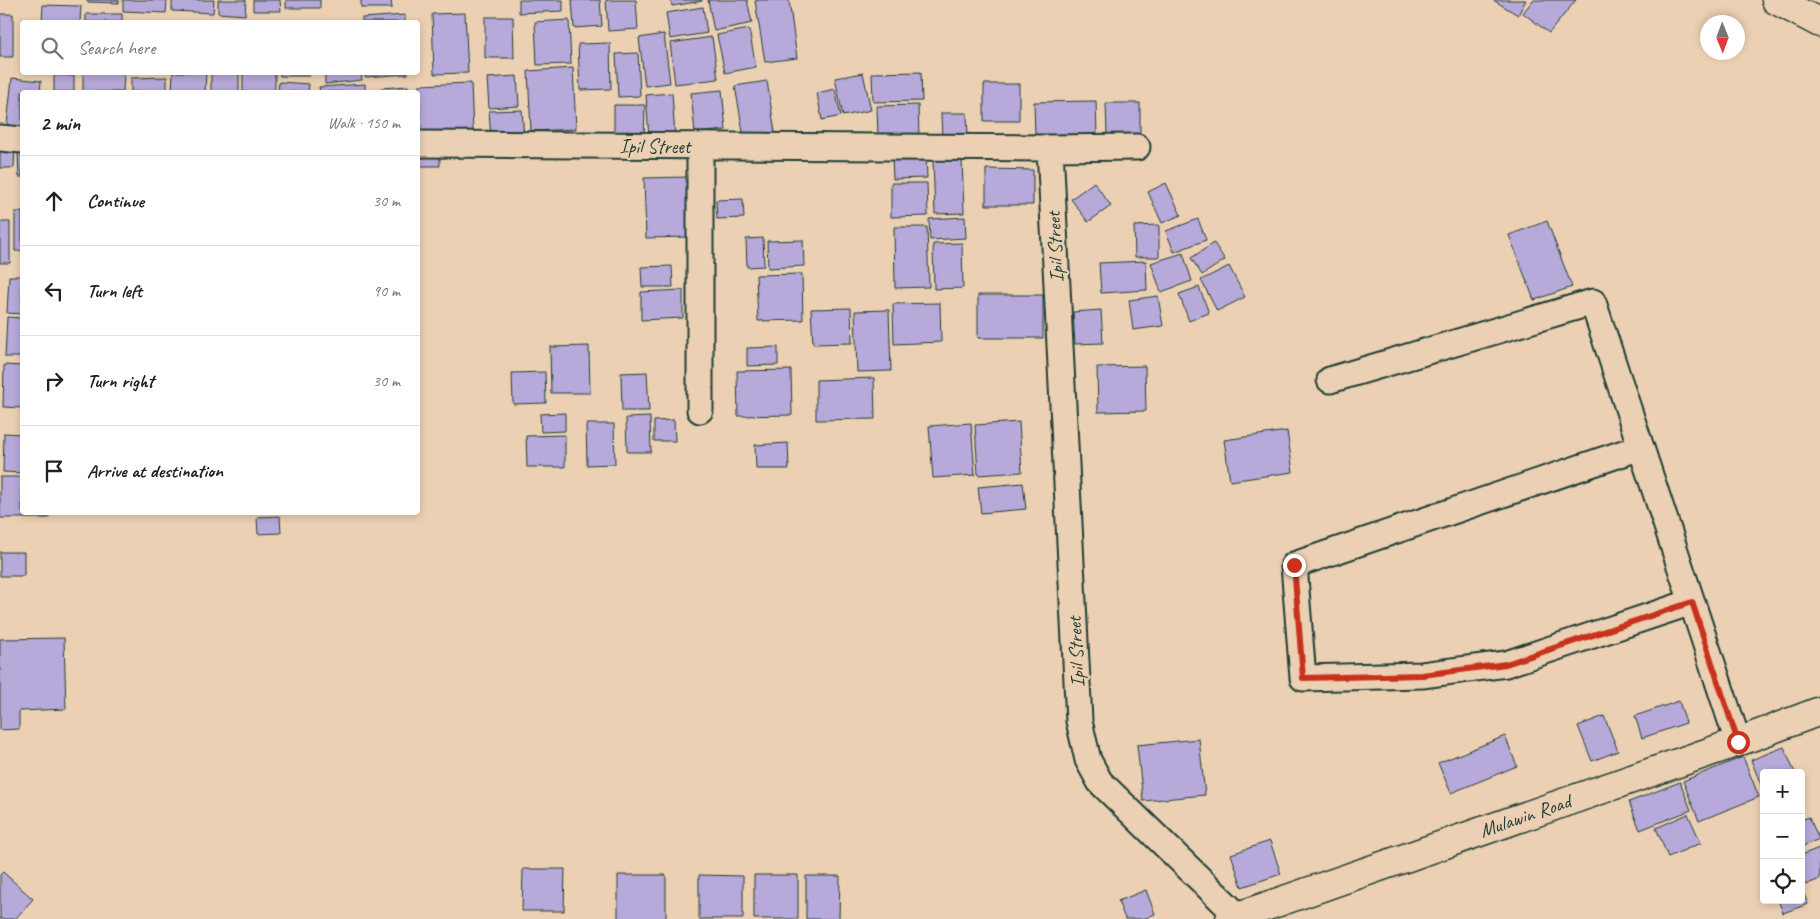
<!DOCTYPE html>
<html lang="en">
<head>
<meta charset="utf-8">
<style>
  :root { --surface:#fff; --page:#f6f6f6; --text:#202124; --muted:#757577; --line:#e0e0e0 }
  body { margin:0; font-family:Caveat,sans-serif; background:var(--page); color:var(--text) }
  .controls { position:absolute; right:15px; bottom:15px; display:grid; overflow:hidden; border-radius:5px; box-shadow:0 2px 8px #0003 }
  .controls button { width:45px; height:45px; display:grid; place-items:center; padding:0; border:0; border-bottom:1px solid var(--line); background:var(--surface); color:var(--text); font:25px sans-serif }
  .compass { position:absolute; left:1700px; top:15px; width:45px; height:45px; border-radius:50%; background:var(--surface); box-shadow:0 2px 8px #0003; rotate:179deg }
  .stop { position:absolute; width:15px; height:15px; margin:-11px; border:4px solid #c8321e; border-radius:50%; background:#fff }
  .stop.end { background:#c8321e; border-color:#fff; box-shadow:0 1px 5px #0008 }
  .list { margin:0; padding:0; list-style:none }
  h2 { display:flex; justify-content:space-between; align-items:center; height:65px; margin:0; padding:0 20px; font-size:21px }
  h2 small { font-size:16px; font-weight:400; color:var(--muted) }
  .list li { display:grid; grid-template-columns:32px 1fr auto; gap:15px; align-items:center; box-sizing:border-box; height:90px; padding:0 20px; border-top:1px solid var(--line) }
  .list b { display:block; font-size:19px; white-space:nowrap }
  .list em { font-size:16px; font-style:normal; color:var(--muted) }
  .icon { flex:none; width:28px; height:28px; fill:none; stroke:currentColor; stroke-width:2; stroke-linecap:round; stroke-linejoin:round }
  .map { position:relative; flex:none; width:1820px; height:919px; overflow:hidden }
  .search { position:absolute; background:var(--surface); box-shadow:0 2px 8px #0003; left:20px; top:20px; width:400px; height:55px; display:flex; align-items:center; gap:12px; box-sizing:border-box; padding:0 18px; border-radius:5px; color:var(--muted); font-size:19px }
  .panel { position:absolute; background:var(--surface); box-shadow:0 2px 8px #0003; left:20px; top:90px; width:400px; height:425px; border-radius:5px }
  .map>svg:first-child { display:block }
  .building { fill:#b7a9d9; stroke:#1f3d34 }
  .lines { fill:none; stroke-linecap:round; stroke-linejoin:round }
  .street-casing { stroke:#1f3d34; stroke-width:29 }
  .secondary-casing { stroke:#1f3d34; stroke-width:31 }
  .street { stroke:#ecd0b3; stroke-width:25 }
  .secondary { stroke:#ecd0b3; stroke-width:28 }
  .route { stroke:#c8321e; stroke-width:6 }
  .labels { text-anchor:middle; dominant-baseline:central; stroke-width:4; stroke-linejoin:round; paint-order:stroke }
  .street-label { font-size:20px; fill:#1f3d34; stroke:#ecd0b3 }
</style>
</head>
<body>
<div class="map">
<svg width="1820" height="919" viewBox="0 0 1820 919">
  <rect width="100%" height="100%" fill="#ecd0b3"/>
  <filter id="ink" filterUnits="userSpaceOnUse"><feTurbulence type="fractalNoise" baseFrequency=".02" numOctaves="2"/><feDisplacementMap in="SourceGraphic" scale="10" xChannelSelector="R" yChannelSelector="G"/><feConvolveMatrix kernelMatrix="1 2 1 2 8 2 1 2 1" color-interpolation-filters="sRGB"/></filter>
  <g filter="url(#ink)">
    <path class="building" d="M87,0H119V3L87,2Z
      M123,0H167L166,13L123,11Z
      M172,0H214L213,13L172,11Z
      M218,0H246L245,15L218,13Z
      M253,0H280L281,11H253Z
      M286,0H320V8H286Z
      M361,0H391L392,8H361Z
      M519,0H563V11L519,13Z
      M572,0H600L602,26L574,28Z
      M606,0H636L638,29L608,31Z
      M671,0H702V1L672,6Z
      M708,0H747L752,23L714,31Z
      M760,0H789L797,58L765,62L755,1Z
      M1493,0H1526L1518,15Z
      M1533,0H1576L1549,33L1523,13Z
      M43,5L81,6L80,22H42Z
      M703,7L707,33L670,39L666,13Z
      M465,13L468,73L434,74L432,14Z
      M0,14H13V57H0Z
      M86,14H122V22H86Z
      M405,15V22H362V18Z
      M485,17H513L514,58H485Z
      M569,20L571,64L537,65L535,22Z
      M749,29L756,67L725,73L717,35Z
      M664,34L670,83L645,86L639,38Z
      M712,37L718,79L675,84L670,43Z
      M610,43L611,89L580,90L578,44Z
      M638,53L640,96L618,97L616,54Z
      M573,68L576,129L531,131L528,71Z
      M83,72H124L123,92H83Z
      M173,72H206L205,92H172Z
      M211,72H239V92H211Z
      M243,72H275V92H243Z
      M280,72H309V76H280Z
      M325,72H361L362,80L325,84Z
      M365,72H408V74L365,77Z
      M921,72L922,101L873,102L872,73Z
      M863,73L871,110L843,116L835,78Z
      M54,75L74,76V92H54Z
      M517,76L519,106L489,108L487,78Z
      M167,77V92H131V78Z
      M12,78L41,81L40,92H22V127L7,125Z
      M767,81L775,132L744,137L735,86Z
      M279,82L309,84L308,92H278Z
      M471,83L473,132L421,135L419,85Z
      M365,84V92H320L319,87Z
      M984,84H1019V121H984Z
      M408,86L409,92H381V88Z
      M835,89L841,116L822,120L817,93Z
      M722,90L726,130L695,133L691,93Z
      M672,93L675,136L649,138L646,95Z
      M1096,101L1097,136L1035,137L1034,102Z
      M1106,103H1140V135H1107Z
      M614,105H645L644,138H614Z
      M918,105L919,136L878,137L877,106Z
      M522,110L524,138L491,139L489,111Z
      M941,113H967L968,139H942Z
      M0,147H15L14,168H0Z
      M418,149H440V166H418Z
      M18,152H22V177H19Z
      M926,156L927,178L893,179L892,157Z
      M962,159L964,213L935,214L933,160Z
      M986,169L1033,170V205H986Z
      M688,177L691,237L646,238L644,178Z
      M1094,182L1111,206L1088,222L1071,199Z
      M891,183H927L928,216L891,217Z
      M1166,183L1181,215L1162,223L1148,192Z
      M743,199L744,218L717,219L716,200Z
      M15,212H22V251H15Z
      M965,217L966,238L930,240L929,219Z
      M1198,219L1206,240L1174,252L1166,231Z
      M1547,221L1572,287L1534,300L1509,235Z
      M0,222H10V263H0Z
      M1159,225V257H1135L1134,226Z
      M894,227H927L929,287L895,288Z
      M763,238L764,266L747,267L746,239Z
      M803,240L804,266L768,268L767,241Z
      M962,243L963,288L934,289L933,244Z
      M1214,243L1225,260L1202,275L1191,258Z
      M1183,253L1192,281L1161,292L1151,263Z
      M1146,261L1147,290L1101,293L1099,263Z
      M672,266L673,287H642L641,267Z
      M1229,266L1245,297L1217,311L1201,280Z
      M802,274L803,320L758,321L756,275Z
      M9,276H22V314L7,313Z
      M1199,287L1209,313L1189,321L1179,294Z
      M683,290V318L641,320V292Z
      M978,295H1043V338H978Z
      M1158,296L1163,326L1133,330L1129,300Z
      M940,303L941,342L894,344L893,304Z
      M851,308L852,343L813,344L811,309Z
      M889,310L891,371L857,372L855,311Z
      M1101,310L1103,343L1075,344L1073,312Z
      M7,317L22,318V357H5Z
      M589,346L590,393H551L550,347Z
      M778,347V365L747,366V348Z
      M4,365L22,366V408L3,407Z
      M1145,366L1146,411L1098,412L1097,367Z
      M791,370L792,415L738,416L737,371Z
      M545,372L546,403L513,404L512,373Z
      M647,372L649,411H622L621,373Z
      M874,378L875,419L816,420V380Z
      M565,413V431L541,432L540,414Z
      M650,417L651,452H627L626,418Z
      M674,420L675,441H654V421Z
      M1019,422L1022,472L978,475L975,425Z
      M971,423L975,475L933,478L929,426Z
      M586,424H614L615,464L587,465Z
      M1287,431L1293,472L1230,481L1224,440Z
      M4,433L22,434V473L3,472Z
      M565,435V467H527L526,436Z
      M788,443L789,469H756L755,445Z
      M0,477H22V512H49V518H0Z
      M1023,483L1026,509L981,513L978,487Z
      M280,516L281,533L258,534L257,517Z
      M0,552H24V576H0Z
      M64,638L66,709L19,711V729L0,730V639Z
      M1679,701L1686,723L1642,738L1635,716Z
      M1604,716L1618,751L1592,761L1578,726Z
      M1505,736L1517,766L1451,793L1438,763Z
      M1199,739L1205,795L1143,801L1137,745Z
      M1784,747L1795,773H1764V792L1751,760Z
      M1743,757L1759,797L1699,821L1683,781Z
      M1680,782L1691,810L1640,830L1629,802Z
      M1688,814L1701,843L1668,857L1656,828Z
      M1809,817L1819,839L1801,847V820Z
      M1270,841L1281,874L1242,887L1231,854Z
      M1819,848L1820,879L1805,885L1801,876V855Z
      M523,869H565L564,911H522Z
      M3,872L33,899L15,919H0V875Z
      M618,875H666V919H618Z
      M699,875L743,876V919H699Z
      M754,875H798V919H754Z
      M806,876H840L839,919H806Z
      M1801,887L1808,904L1783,913L1778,900H1801Z
      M1146,890L1155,914L1143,919H1125L1118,901Z"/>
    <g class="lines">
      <g class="street-casing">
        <path id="street" d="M0,138L22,140
          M418,144L1050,148L1079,721L1088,760L1100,782L1238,916
          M700,146V410
          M1050,148L1137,147
          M1330,380L1593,302L1738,742
          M1641,447L1294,565L1303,678L1422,675L1506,664L1692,602"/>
      </g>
      <g class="secondary-casing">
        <path id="secondary" d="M1776,0L1820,23
          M1230,919L1738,742L1820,711"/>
      </g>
      <use href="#street" class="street"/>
      <use href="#secondary" class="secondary"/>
    </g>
  </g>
  <g class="lines" filter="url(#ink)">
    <path class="route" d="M1294,565L1303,678L1422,675L1506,664L1692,602L1738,742"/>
  </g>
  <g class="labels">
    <g class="street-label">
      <text x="655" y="146">Ipil Street</text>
      <text transform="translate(1055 247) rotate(-93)">Ipil Street</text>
      <text transform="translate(1076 652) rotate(-93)">Ipil Street</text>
      <text transform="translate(1525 816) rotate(-19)">Mulawin Road</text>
    </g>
  </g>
</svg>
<div class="controls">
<button>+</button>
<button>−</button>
<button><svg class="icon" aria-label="locate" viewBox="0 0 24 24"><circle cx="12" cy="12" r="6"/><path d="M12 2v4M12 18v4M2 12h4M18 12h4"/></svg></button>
</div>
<svg class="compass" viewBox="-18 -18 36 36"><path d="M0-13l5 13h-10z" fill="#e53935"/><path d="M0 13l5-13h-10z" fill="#757577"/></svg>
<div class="stop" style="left:1738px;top:742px"></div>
<div class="stop end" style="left:1294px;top:565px"></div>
<div class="search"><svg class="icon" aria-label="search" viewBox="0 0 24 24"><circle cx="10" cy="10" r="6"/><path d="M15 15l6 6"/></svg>Search here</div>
<section class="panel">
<h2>2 min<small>Walk · 150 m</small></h2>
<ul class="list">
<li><svg class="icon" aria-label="ahead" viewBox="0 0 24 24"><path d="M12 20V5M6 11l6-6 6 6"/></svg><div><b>Continue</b></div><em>30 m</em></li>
<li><svg class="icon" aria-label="left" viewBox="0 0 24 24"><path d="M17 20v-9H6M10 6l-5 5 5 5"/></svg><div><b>Turn left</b></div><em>90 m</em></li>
<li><svg class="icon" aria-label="right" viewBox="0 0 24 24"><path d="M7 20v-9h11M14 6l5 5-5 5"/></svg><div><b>Turn right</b></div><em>30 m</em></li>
<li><svg class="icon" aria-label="arrive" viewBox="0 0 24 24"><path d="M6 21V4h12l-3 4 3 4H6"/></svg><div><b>Arrive at destination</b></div></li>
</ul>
</section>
</div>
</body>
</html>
